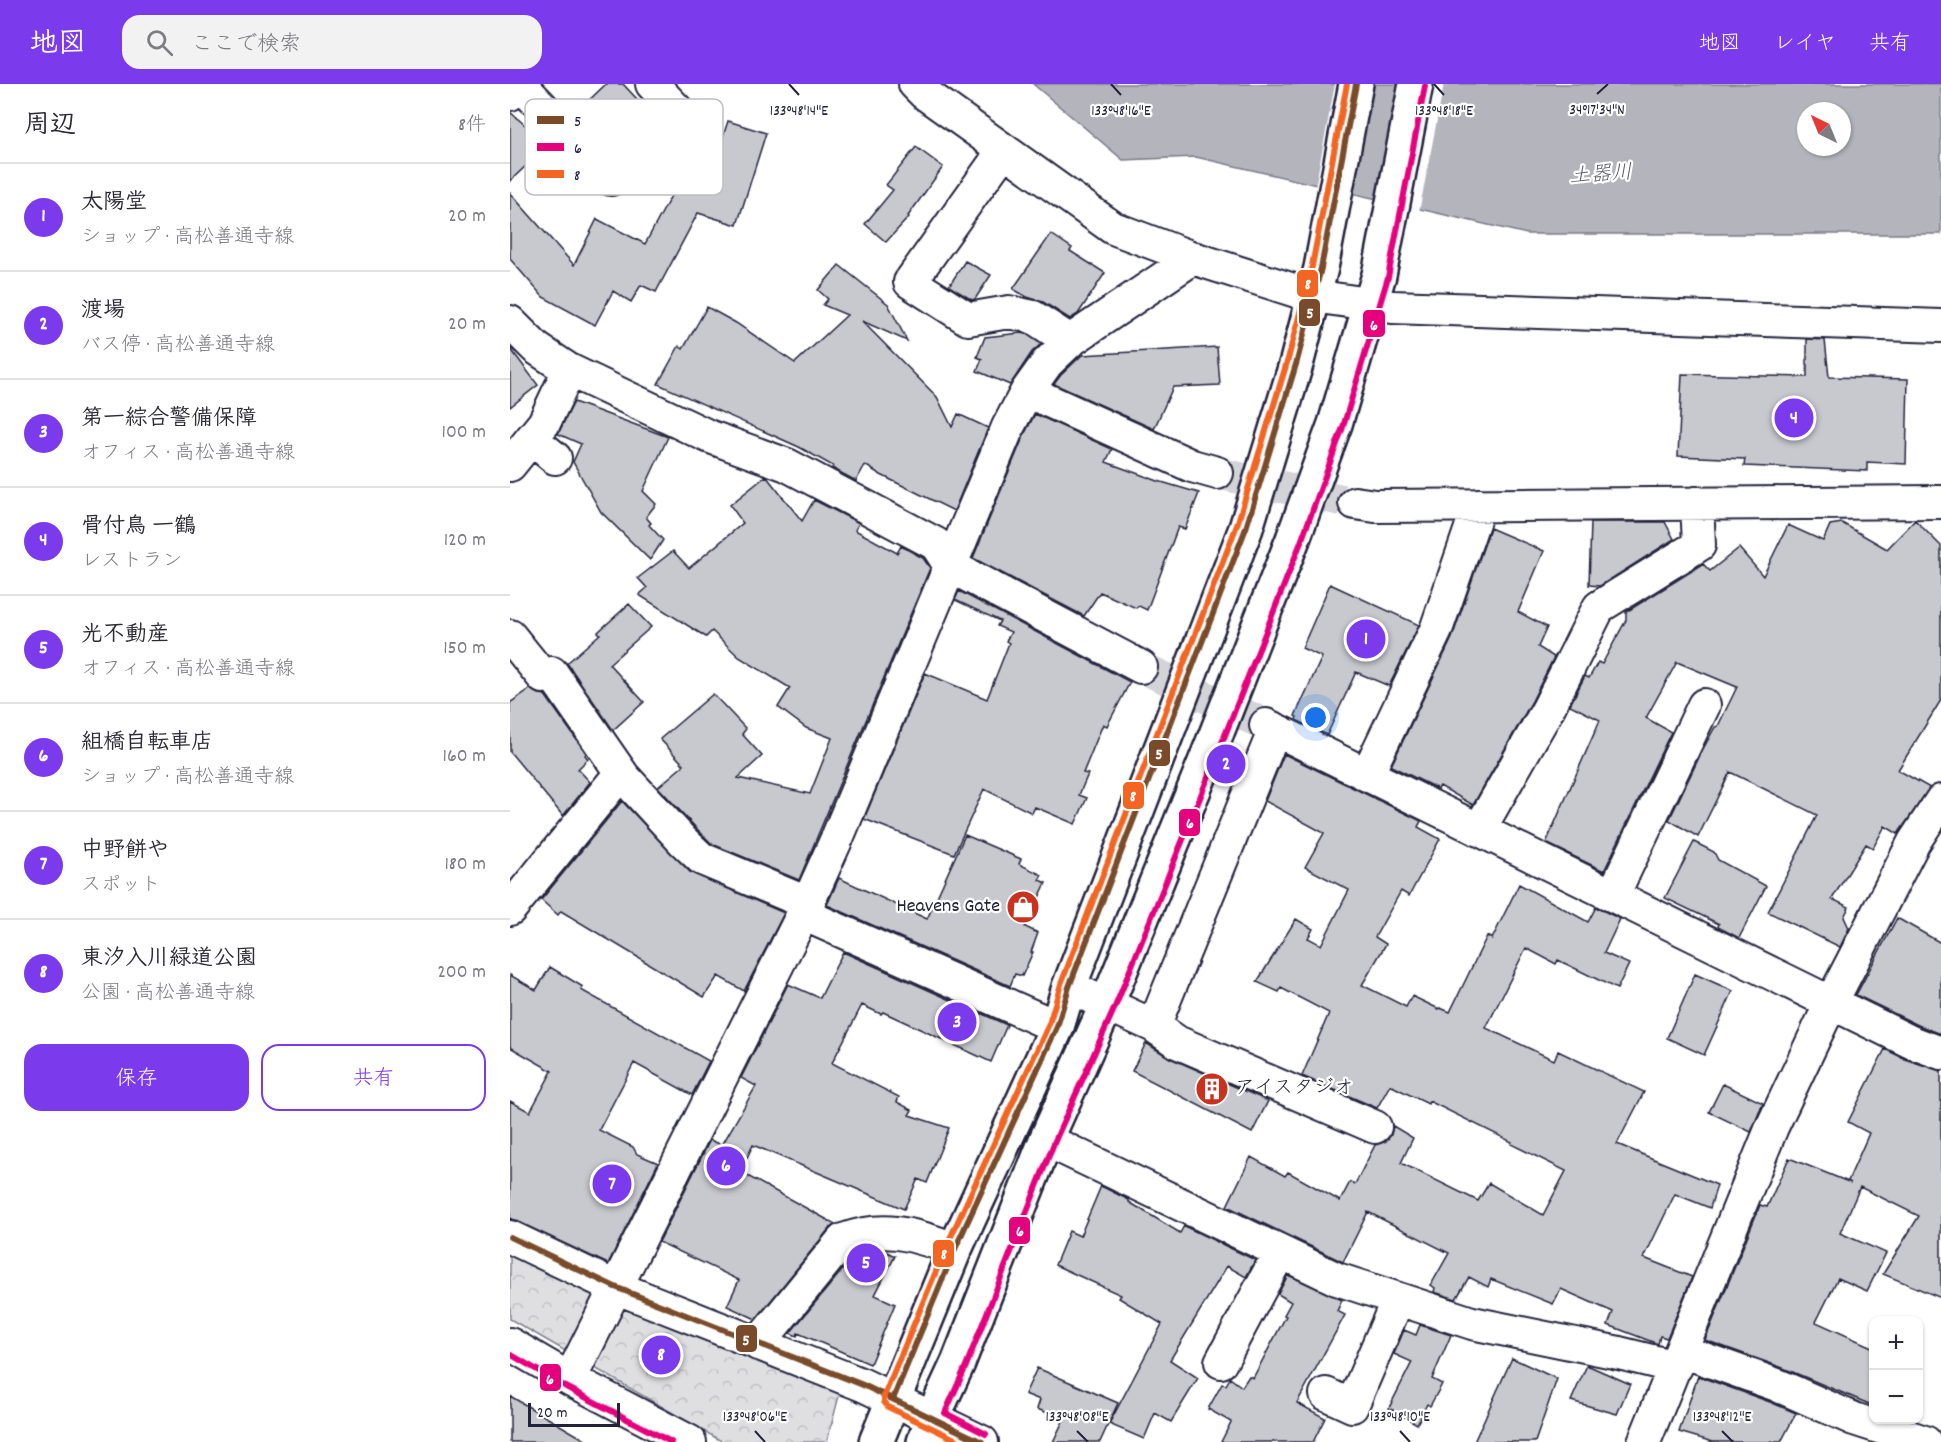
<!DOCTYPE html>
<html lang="ja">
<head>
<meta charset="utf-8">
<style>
  :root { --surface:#fff; --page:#f2f2f3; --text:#2b2b33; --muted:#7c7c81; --line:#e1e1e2; --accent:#7c3aed }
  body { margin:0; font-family:Dekko,"Klee One",sans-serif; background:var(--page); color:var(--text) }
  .controls { position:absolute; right:18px; bottom:18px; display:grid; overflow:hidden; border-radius:12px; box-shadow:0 2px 4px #0004 }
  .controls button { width:54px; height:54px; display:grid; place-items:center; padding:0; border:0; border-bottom:2px solid var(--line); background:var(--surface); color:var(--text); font:30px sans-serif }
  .compass { position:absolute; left:1287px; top:18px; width:54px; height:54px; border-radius:50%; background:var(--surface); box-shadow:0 2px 4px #0004; rotate:317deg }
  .scale { position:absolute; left:18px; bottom:15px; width:92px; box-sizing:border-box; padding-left:6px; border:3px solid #22223b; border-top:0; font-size:16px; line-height:21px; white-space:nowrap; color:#22223b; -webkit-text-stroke:4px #fff; paint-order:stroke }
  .you { position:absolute; left:806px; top:634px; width:21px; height:21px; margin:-15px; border:4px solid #fff; border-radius:50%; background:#1a73e8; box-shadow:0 0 0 9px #1a73e833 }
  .badge { display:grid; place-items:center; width:39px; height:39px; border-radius:50%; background:var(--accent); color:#fff; font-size:20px; font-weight:700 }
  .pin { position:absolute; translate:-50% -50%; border:3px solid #fff; box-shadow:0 2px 6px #0006 }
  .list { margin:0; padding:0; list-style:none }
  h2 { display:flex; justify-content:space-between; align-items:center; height:78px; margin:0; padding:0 24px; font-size:26px }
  h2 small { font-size:20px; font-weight:400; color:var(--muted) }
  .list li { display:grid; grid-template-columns:39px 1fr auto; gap:18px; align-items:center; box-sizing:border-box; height:108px; padding:0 24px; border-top:2px solid var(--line) }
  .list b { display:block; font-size:22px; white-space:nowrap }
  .list p { margin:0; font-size:20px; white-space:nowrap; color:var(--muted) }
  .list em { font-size:20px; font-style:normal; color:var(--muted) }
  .actions { display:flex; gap:12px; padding:18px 24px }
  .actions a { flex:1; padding:14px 0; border:2px solid var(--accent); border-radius:18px; text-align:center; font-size:21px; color:var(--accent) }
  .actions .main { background:var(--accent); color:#fff }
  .icon { flex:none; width:33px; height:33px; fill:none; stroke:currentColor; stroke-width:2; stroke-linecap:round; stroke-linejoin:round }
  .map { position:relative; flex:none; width:1431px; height:1358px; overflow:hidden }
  header { display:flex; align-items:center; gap:36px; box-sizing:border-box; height:84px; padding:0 30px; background:var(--accent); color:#fff }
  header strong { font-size:28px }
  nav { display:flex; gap:33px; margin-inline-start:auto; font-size:21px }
  .search { width:420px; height:54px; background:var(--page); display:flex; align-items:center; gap:15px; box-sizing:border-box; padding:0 21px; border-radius:18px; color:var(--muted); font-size:22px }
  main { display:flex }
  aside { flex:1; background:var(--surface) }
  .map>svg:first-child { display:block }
  .park { fill:url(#park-crowns); stroke:#80808e; stroke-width:1.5 }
  .water { fill:#b4b4bc; stroke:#7a7a88; stroke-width:1.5; fill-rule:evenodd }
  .pier { fill:#fff }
  .building { fill:#c8c8cf; stroke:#22223b; stroke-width:1.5 }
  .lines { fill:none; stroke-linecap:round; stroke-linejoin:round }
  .minor-tunnel { stroke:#d3d3d8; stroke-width:32; stroke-dasharray:32 16; stroke-linecap:butt }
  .minor-casing { stroke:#22223b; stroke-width:36 }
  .major-casing { stroke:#22223b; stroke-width:38 }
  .minor { stroke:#fff; stroke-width:32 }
  .major { stroke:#fff; stroke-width:33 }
  .bus-1-casing { stroke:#fff; stroke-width:10 }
  .bus-2-casing { stroke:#fff; stroke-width:10 }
  .bus-3-casing { stroke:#fff; stroke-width:10 }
  .bus-1 { stroke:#7a4b2a; stroke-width:6 }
  .bus-2 { stroke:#e5007d; stroke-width:6 }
  .bus-3 { stroke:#f26522; stroke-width:6 }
  .ticks { fill:none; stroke:#22223b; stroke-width:2 }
  .labels { text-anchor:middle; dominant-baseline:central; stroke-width:4.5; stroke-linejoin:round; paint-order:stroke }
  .poi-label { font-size:20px; fill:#22223b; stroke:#fff; text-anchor:end }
  .water-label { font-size:21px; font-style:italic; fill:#5c5c6f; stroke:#fff }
  .key { fill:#fff; stroke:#bdbdc4; stroke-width:1.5 }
  .key-label { font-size:16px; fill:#22223b }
  .ticks-label { font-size:15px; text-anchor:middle; fill:#22223b; stroke:#fff; stroke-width:4.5; stroke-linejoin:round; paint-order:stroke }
  .line-badge { stroke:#fff; stroke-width:2 }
  .badge-label { font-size:16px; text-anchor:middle; font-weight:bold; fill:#fff }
</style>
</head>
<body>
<header>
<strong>地図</strong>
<div class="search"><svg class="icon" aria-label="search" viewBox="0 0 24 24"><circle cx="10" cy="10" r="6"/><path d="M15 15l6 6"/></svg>ここで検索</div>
<nav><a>地図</a><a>レイヤ</a><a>共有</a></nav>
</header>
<main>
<aside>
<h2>周辺<small>8件</small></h2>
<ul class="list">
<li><span class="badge">1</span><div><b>太陽堂</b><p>ショップ · 高松善通寺線</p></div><em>20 m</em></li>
<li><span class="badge">2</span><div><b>渡場</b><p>バス停 · 高松善通寺線</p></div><em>20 m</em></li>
<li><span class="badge">3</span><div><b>第一綜合警備保障</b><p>オフィス · 高松善通寺線</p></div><em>100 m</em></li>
<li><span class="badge">4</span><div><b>骨付鳥 一鶴</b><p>レストラン</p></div><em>120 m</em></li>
<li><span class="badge">5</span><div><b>光不動産</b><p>オフィス · 高松善通寺線</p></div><em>150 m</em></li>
<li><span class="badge">6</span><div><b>組橋自転車店</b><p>ショップ · 高松善通寺線</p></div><em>160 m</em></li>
<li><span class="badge">7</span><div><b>中野餅や</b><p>スポット</p></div><em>180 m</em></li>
<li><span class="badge">8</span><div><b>東汐入川緑道公園</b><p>公園 · 高松善通寺線</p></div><em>200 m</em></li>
</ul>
<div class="actions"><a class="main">保存</a><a>共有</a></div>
</aside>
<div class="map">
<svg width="1431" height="1358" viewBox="0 0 1431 1358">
  <defs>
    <pattern id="park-crowns" width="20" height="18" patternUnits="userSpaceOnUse" patternTransform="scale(1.5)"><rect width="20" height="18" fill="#dfdfe2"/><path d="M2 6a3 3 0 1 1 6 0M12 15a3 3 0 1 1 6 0" fill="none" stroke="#bfbfc3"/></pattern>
  </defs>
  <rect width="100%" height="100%" fill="#fff"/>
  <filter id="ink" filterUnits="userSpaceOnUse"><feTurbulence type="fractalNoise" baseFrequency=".0167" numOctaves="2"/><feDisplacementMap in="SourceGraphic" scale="12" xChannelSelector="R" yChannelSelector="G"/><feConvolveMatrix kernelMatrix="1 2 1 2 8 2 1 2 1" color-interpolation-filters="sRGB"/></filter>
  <g filter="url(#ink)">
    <path class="park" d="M0,1168L330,1308L317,1358H213L0,1235Z"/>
    <path class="water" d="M523,0H1431V150H1017L686,73L613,76ZM1296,27H1332V63H1296Z"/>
    <path class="pier" d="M825,0H865L844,113L805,104Z
      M888,0H934L909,128L865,118Z"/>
    <path class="building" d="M96,0H113L127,15L96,47L73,22Z
      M0,28L38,61L0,97Z
      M218,37L256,49L227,141L188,129L146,208L131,201L121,218L103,207L85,241L33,213L0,175V109L64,181L87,135L135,160L163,108L128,85L149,53L202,86Z
      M406,63L433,83L398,132L399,133L376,158L355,140L383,106L376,101Z
      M541,150L562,164L560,167L595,189L568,230L560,235L533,218L517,213L503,205Z
      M455,177L481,191L465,215L462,216L439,202Z
      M329,181L378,220L397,257L352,237L427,313L442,343L448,330L478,344L444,427L371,391L355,381L346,397L322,384L323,382L289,363L148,300L169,262L173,265L197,223L226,239L285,279L337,231L313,221L318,215L308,206Z
      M511,249L516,250L531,260L522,268L500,301L467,287L472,275L467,273L475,253Z
      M1297,255L1315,256L1319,293L1398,295L1396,380L1357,378V387L1234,382L1235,375L1168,372L1172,290L1297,293Z
      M707,263L710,301L663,303L644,345L544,300L551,291L572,271Z
      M0,264L28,301L0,323Z
      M64,318L158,353L133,407L146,420L136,433L141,439L139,441L153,456L140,476L91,428L63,378L71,360L48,350Z
      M525,330L602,365L596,378L648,397L689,409L675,445L668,443L637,526L629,522L626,524L590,508L574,532L463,474L514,351Z
      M256,392L292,437L304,416L349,439L345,446L387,469L391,462L413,474L420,484L289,796L202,760L186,744L148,703L174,681L150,655L203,610L236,645L232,650L252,672L228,694L300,710L322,654L296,644L268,623L280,604L229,573L202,547L196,553L129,511L137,504L128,494L163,467L179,484L233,439L220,421Z
      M1405,436L1431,462V616L1388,686L1420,704L1388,750L1375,742L1363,764L1356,760L1322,815L1339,823L1334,833L1339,844L1330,863L1258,828L1307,731L1220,688L1188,753L1159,736L1193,665L1205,643L1208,642L1227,603L1167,578L1136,634L1161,648L1094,787L1036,759L1090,636L1060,621L1075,592L1079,594L1088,578L1092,580L1116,536V528L1193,480L1200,487L1229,464L1253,492L1278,441L1313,457L1320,441L1332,439L1377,465Z
      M1081,438H1155L1164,455L1090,502L1079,501Z
      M980,444L1034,467L1008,528L1037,543L1028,563L1044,573L1022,617L963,721L930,702L928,705L881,682L942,554Z
      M820,500L909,541L879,602L846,588L817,651L786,636L787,633L785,632L812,573L792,564Z
      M449,507L620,598L597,642L593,640L573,689L578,690L569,711L577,714L565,740L525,723L522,729L474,705L444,770L354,735L415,589L477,615L499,559L496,557L501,548L487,542L490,537L445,516Z
      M119,520L141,543L99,580L134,618L103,646L57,579L90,550L88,548Z
      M20,605L26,609L35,611L76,669L75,671L78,675L68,685L80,698L53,732L0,668V619Z
      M774,670L911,737L908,743L930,755L899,812L891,807L865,853L876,860L852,901L896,923L902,912L929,925L930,924L940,928L977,852L982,855L1009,800L1078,838L1086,823L1110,835L1094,869L1119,880L1107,905L1048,876L1046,880L1016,864L976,944L1044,976L1048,967L1134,1008L1107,1060L1207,1101L1200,1124L1165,1110L1134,1174L1182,1193L1157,1254L1150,1252L1148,1260L1098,1241L1103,1228L1051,1205L1043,1220L981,1195L978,1203L959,1193L946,1215L924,1208L925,1204L921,1201L939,1169L858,1128L833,1178L717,1122L741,1073L775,1092L778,1088L830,1117L840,1098L845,1100L865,1061L876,1057L881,1051L883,1042L903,1054L891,1079L968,1117L979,1099L1033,1131L1056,1087L1001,1060L1002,1058L919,1017L918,1020L880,1001L867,1024L792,992L819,929L771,904L769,908L747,898L786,835L803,845L798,854L811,861L839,806L795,783L814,749L755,717Z
      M112,717L180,788L274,829L234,907L208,892L194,913L51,827L48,831L31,816Z
      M455,751L511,775L509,780L532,791L529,796L536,799L515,843L528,849L521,868H523L512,892L505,890L500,902L317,821L329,794L417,835Z
      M1184,758L1204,768L1208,776L1256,802L1229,854L1208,843L1209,840L1155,814Z
      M1387,834L1431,859V950L1408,941L1346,911Z
      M333,868L497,941L481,978L373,928L371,930L352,921L322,979L389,1013L387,1018L402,1026L399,1031L439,1044L417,1099L408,1095L394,1125L243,1061L230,1088L325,1140L319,1145L246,1235L217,1222L229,1196L149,1158L200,1056L212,1061L246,1002L231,994L278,900L310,914Z
      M40,883L73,903L71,906L199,977L182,1011L124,979L89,1046L123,1063L127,1070L148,1079L98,1180L0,1134V1017L20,1028L42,987L0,963V891L26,906Z
      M1185,890L1223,907L1194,971L1157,954Z
      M636,959L660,974L758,1017L742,1049L622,987Z
      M1375,965L1395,975L1431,987V1214L1373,1190L1409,1132L1350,1103L1330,1149L1376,1169L1357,1207L1328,1194L1306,1238L1364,1264V1322L1273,1284L1195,1256L1246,1131L1250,1121L1257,1123L1279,1074L1341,1099L1338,1097L1359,1049L1338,1038Z
      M1213,1000L1253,1019L1241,1048L1199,1028Z
      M591,1102L619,1116V1118L670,1149L674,1142L745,1176L736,1193L717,1182L660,1276L688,1294L661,1338L645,1329L634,1355L599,1340L652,1240L609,1214L611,1211L545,1181L559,1147L570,1152Z
      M373,1166L385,1172L365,1211L385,1220L360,1280L288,1249L287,1252L280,1249L344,1172Z
      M778,1191L832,1216L827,1227L835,1231L787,1319L815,1334L803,1358H711L721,1338L698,1325L712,1300L716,1301L720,1294L732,1303L739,1292L743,1294L776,1232L774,1231L781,1218L768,1210Z
      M910,1241L941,1251L922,1295L932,1300L920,1322L917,1320L907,1340L879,1324L902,1278L884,1270L894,1246L906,1251Z
      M1002,1274L1047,1295L1025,1358H964Z
      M1077,1281L1120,1300L1107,1330L1061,1317Z
      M527,1284L608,1319L590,1358H543L554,1335L527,1325L530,1316L515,1310Z
      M1188,1292L1260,1318L1286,1329L1271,1358H1203L1169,1348Z
      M0,1312L79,1358H0Z"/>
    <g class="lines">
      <path class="minor-tunnel" d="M707,389L845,419
        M631,583L756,641"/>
      <g class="minor-casing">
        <path id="minor" d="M142,0L192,52
          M405,0L414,9L603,144L683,174L802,212L882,223L1431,242
          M0,10L11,1L101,95
          M494,66L400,198L458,235L499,228L523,233L560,257
          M0,238L26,264L59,286L198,352L277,381L426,460L440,482L631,583
          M517,307L682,382L707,389
          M22,355L45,374
          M0,381L34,339L59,286
          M845,419L865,422L1431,418
          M0,552L33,593L42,589L114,693L173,757L192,775L297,819
          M756,641L1401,958L1431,969
          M857,691L926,546L969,421
          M969,746L1038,625L1089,523L1189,461L1187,419
          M1103,811L1194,621
          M0,825L111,689
          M293,830L547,943
          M559,903L644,942L765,645
          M644,942L667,958L865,1043
          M536,1056L827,1195L962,1239L1109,1269L1166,1283
          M0,1153L105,1203L353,1301L472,1358
          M0,1260L60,1295L180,1358
          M248,1260L333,1156C375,1140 404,1151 445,1165
          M1172,1267L1267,1301L1344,1335L1415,1358
          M711,1278L770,1168
          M60,1295L293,830L328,752L498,343L517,307L537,279L560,257L683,174
          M816,1310L842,1322L888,1215
          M1134,1358L1262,1043L1321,919L1404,758L1431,717"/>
      </g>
      <g class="major-casing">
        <path id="major" d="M366,1358L445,1165L547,943L559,903L736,444L787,277L811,184L846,0
          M414,1358L423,1333L448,1279L536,1056L597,920L698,671L783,455L825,340L869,191L906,0"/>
      </g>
      <use href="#minor" class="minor"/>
      <use href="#major" class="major"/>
      <g class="bus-1-casing">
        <path id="bus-1" d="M0,1153L105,1203L353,1301L472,1358
          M383,1315L445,1165L547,943L559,903L736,444L787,277L811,184L846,0"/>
      </g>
      <g class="bus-2-casing">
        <path id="bus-2" d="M0,1270L56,1303L161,1358
          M476,1350L435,1329L456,1282L544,1059L605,923L706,674L791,458L833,343L878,193L915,2"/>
      </g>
      <g class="bus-3-casing">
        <path id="bus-3" d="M451,1358L378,1323L374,1318V1312L437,1161L539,940L551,900L727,441L778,275L802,182L837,0"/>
      </g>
      <use href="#bus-1" class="bus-1"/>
      <use href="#bus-2" class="bus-2"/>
      <use href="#bus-3" class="bus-3"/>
    </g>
  </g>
  <path class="ticks" d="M279,0L289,11M601,0L611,11M924,0L934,11M1087,10L1098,0M245,1347L255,1358M567,1347L578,1358M890,1347L900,1358M1212,1347L1223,1358"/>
  <defs>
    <g id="shop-disc" transform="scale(1.725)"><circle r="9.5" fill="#c8321e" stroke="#fff"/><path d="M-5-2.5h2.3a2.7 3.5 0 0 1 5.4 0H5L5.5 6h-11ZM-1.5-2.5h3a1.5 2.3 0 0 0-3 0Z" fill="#fff"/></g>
    <g id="building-disc" transform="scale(1.725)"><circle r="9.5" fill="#c8321e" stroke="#fff"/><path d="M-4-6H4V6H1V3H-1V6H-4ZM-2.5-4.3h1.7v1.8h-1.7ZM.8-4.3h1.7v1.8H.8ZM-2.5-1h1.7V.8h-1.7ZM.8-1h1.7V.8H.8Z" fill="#fff"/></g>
  </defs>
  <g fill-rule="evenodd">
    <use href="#shop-disc" x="513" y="823"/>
    <use href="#building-disc" x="702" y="1005"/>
  </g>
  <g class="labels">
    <g class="poi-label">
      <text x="490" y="823">Heavens Gate</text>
      <text x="725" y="1005" text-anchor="start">アイスタジオ</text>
    </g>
    <g class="water-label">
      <text transform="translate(1091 92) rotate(-4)">土器川</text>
    </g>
  </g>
  <rect x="15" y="15" width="198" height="96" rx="9" class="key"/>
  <rect x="27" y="32" width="27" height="8" fill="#7a4b2a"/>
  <rect x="27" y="59" width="27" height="8" fill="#e5007d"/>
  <rect x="27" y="86" width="27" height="8" fill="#f26522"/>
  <g class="key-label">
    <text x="64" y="42">5</text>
    <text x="64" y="69">6</text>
    <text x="64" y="96">8</text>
  </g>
  <g class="ticks-label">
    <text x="1087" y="30">34°17'34"N</text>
    <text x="289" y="31">133°48'14"E</text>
    <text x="611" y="31">133°48'16"E</text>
    <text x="934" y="31">133°48'18"E</text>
    <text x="245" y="1337">133°48'06"E</text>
    <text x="567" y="1337">133°48'08"E</text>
    <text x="890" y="1337">133°48'10"E</text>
    <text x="1212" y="1337">133°48'12"E</text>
  </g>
  <g class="line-badge">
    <rect x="786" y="185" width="23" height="29" rx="6" fill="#f26522"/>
    <rect x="788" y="214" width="23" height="29" rx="6" fill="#7a4b2a"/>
    <rect x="852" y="225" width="24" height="29" rx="6" fill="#e5007d"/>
    <rect x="638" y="655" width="23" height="28" rx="6" fill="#7a4b2a"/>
    <rect x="612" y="697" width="23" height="29" rx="6" fill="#f26522"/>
    <rect x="668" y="724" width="23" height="29" rx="6" fill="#e5007d"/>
    <rect x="498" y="1132" width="23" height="29" rx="6" fill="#e5007d"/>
    <rect x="422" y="1155" width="23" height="29" rx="6" fill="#f26522"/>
    <rect x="225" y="1240" width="23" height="29" rx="6" fill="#7a4b2a"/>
    <rect x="29" y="1279" width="23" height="29" rx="6" fill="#e5007d"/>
  </g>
  <g class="badge-label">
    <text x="798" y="205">8</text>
    <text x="800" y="234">5</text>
    <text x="864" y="246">6</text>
    <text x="649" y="675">5</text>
    <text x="623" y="717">8</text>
    <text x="680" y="744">6</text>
    <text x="510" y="1152">6</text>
    <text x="434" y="1175">8</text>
    <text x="236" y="1261">5</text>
    <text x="40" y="1300">6</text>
  </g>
</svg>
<div class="controls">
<button>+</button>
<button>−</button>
</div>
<svg class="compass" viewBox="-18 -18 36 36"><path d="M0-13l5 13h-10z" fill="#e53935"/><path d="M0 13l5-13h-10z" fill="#7c7c81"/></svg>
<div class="scale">20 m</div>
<div class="you"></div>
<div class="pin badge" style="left:856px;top:555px">1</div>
<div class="pin badge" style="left:716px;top:680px">2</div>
<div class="pin badge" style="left:447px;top:938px">3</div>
<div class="pin badge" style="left:1284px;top:334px">4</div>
<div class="pin badge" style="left:356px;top:1179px">5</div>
<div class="pin badge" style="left:216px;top:1082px">6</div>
<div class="pin badge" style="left:102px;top:1100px">7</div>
<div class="pin badge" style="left:151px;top:1271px">8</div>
</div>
</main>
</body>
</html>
